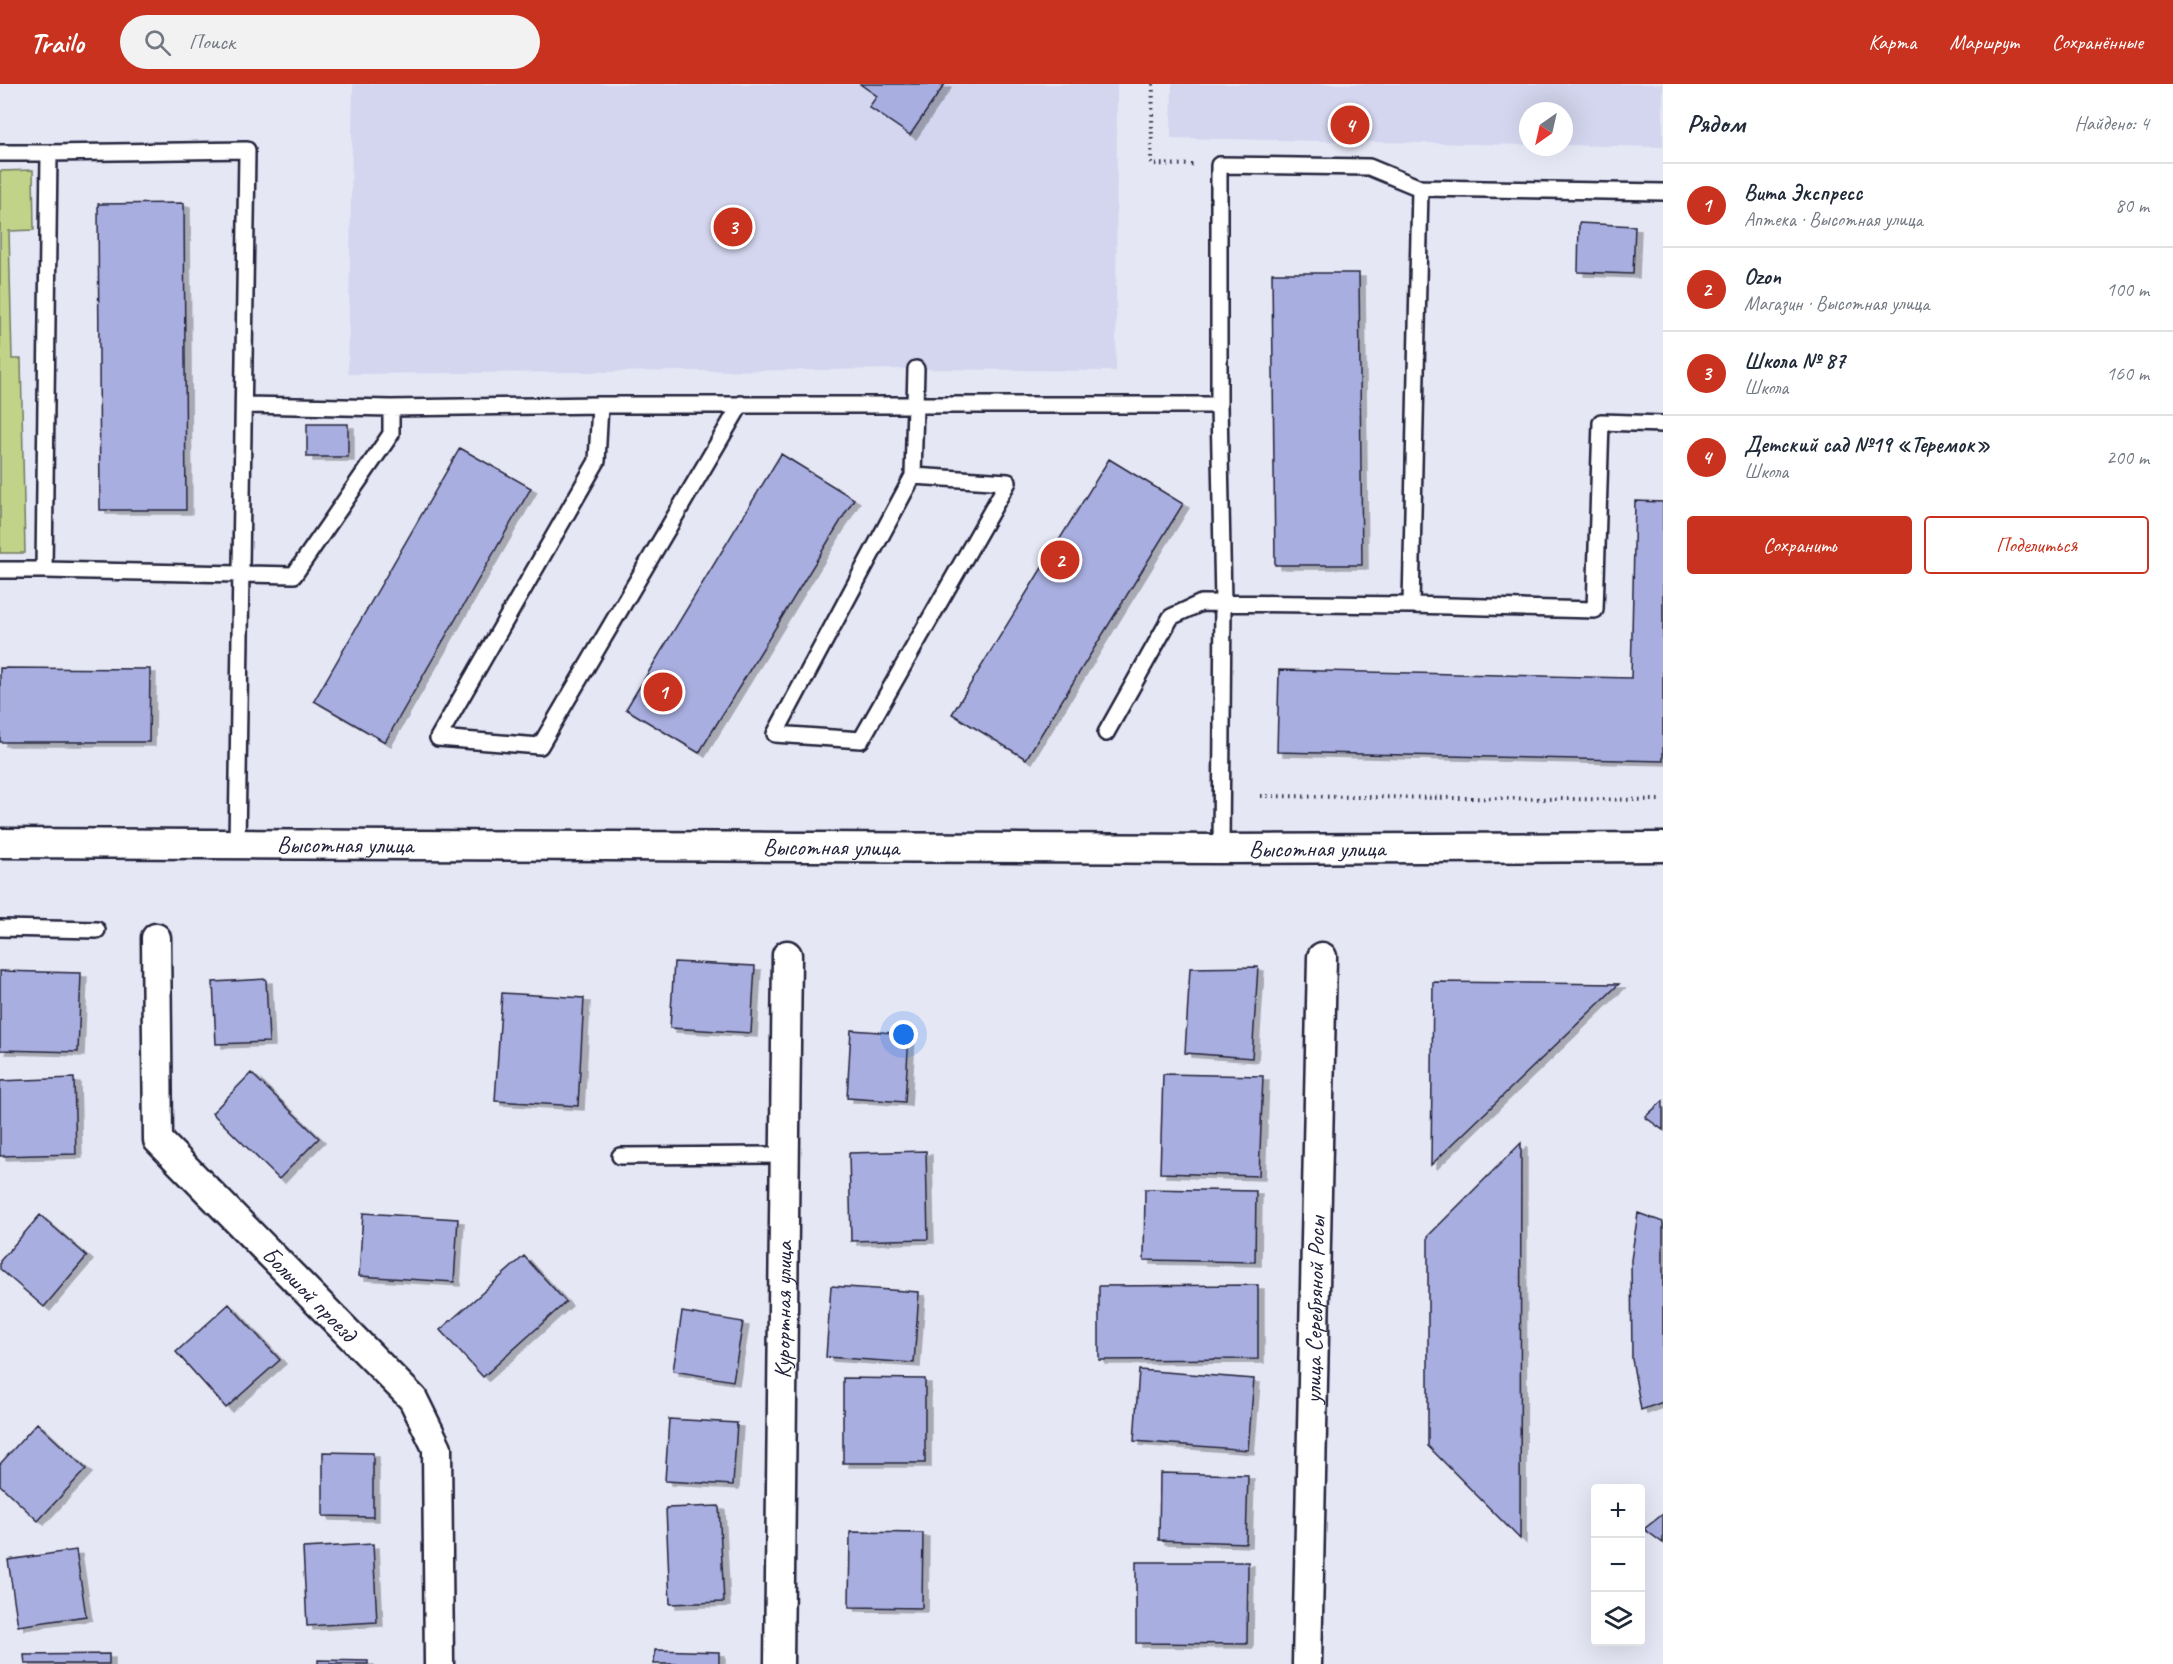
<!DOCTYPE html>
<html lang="ru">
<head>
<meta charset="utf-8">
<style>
  :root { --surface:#fff; --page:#f2f2f3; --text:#1f2937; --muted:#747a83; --line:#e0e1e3; --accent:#c8321e }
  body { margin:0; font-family:Caveat,sans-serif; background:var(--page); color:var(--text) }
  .controls { position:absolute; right:18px; bottom:18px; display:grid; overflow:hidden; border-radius:6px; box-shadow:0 6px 24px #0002 }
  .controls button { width:54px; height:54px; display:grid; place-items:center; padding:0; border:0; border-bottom:2px solid var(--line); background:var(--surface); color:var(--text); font:30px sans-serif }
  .compass { position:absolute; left:1519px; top:18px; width:54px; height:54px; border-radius:50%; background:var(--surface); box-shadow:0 6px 24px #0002; rotate:214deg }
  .you { position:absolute; left:904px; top:951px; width:21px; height:21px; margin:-15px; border:4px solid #fff; border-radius:50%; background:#1a73e8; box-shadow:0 0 0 9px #1a73e833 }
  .badge { display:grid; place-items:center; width:39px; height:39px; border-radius:50%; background:var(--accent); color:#fff; font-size:20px; font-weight:700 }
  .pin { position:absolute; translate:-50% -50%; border:3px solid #fff; box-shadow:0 2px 6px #0006 }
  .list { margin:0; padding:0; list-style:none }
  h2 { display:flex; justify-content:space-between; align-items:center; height:78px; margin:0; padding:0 24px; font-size:26px }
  h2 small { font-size:20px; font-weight:400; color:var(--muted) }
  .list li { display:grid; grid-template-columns:39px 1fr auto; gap:18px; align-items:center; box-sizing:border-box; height:84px; padding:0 24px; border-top:2px solid var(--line) }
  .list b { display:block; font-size:22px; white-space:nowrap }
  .list p { margin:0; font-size:20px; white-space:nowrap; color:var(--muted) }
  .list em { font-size:20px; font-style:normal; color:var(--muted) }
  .actions { display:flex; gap:12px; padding:18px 24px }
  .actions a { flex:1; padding:14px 0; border:2px solid var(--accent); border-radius:6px; text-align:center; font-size:21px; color:var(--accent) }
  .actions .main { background:var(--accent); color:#fff }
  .icon { flex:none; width:33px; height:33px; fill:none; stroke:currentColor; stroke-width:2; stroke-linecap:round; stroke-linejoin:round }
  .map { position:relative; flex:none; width:1663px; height:1580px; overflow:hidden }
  header { display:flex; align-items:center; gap:36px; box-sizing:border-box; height:84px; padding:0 30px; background:var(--accent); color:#fff }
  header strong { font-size:28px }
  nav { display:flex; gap:33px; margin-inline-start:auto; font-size:21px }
  .search { width:420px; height:54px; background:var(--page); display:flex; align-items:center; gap:15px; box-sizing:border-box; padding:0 21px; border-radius:33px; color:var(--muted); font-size:22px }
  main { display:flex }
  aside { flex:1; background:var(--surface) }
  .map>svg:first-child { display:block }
  .built { fill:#d3d6ee }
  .green { fill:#c1d388; stroke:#727a62; stroke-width:1.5 }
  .building { fill:#a8aedf; stroke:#22223b; stroke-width:1.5; filter:url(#shadow) }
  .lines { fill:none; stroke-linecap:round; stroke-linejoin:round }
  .service-casing { stroke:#22223b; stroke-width:20 }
  .minor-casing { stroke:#22223b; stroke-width:33 }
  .path { stroke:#22223b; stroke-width:4; stroke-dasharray:1.5 4.5; stroke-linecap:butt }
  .service { stroke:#fff; stroke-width:15 }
  .minor { stroke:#fff; stroke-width:28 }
  .labels { text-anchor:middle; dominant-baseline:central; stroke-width:4.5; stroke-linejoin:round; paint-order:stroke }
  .street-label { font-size:24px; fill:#22223b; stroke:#fff }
</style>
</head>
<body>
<header>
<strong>Trailo</strong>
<div class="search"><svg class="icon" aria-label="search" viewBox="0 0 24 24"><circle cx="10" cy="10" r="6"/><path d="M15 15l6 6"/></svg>Поиск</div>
<nav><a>Карта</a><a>Маршрут</a><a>Сохранённые</a></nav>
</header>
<main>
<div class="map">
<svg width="1663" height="1580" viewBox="0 0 1663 1580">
  <defs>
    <filter id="shadow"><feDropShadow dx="6" dy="4" stdDeviation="0" flood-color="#0004"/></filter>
  </defs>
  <rect width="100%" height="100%" fill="#e5e7f5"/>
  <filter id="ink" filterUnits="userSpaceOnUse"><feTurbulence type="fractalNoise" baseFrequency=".0167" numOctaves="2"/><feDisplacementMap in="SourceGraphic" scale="12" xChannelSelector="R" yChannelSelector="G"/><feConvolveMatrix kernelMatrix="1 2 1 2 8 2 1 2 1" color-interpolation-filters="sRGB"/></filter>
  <g filter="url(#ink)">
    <path class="built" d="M353,0H1117L1116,287L916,285L348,290Z
      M1172,0H1663V63L1564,61V27H1528V61L1171,54Z"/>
    <path class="green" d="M33,86L34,146L9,147L12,275H21L25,469H0V87Z"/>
    <path class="building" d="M860,0H945L910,51L869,23L877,12Z
      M184,119L186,426H100L98,120Z
      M1579,139L1635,142L1633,190L1578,188Z
      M1272,189H1359L1362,481H1275Z
      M307,340H348V373H307Z
      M460,364L531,404L385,658L314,617Z
      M781,370L854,415L699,669L626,625Z
      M1109,375L1183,420L1026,675L952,630Z
      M1635,417L1663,418V677L1277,668L1279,586L1631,594Z
      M0,584L150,585L149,658H0Z
      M674,878L755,882L751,949L670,944Z
      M1258,883L1252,974L1185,969L1190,884Z
      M0,887L81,889L78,968L0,966Z
      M266,895L269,958L216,960L213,898Z
      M1433,898L1619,900L1431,1081Z
      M502,909L584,914L578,1022L495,1017Z
      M851,946L909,950L905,1018L847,1014Z
      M251,989L319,1054L279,1095L212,1029Z
      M1163,990L1263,992L1259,1092L1160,1089Z
      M74,994L76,1070L0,1072V997Z
      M1663,1017V1046L1645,1033Z
      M1521,1059L1520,1455L1428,1362V1152Z
      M926,1067L928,1155L851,1157L849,1069Z
      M1145,1105L1256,1107L1255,1178L1144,1176Z
      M363,1129L458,1135L454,1198L359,1192Z
      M1638,1129L1663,1138V1318L1641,1326L1632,1275L1631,1176Z
      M40,1131L87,1172L44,1223L0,1185V1177Z
      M524,1172L566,1218L483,1293L440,1246Z
      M1258,1201V1275L1099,1276V1202Z
      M831,1202L919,1208L914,1279L826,1273Z
      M229,1220L280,1276L226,1324L176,1268Z
      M682,1228L743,1238L733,1297L673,1287Z
      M1139,1286L1254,1295L1248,1366L1134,1357Z
      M843,1294L925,1295V1379H843Z
      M669,1335L737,1339L733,1401L665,1397Z
      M37,1339L86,1385L38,1437L0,1401V1380Z
      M323,1368L373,1369V1433L323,1432Z
      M1160,1389L1248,1391L1246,1459L1159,1456Z
      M719,1422L724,1518L670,1520L666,1424Z
      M1663,1430V1459L1644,1445Z
      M850,1448L923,1449L922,1524L849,1523Z
      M373,1460L377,1538L307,1542L303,1464Z
      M76,1466L86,1532L18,1542L8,1476Z
      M1136,1478H1248L1247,1560L1136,1559Z
      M655,1566L719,1568V1580H654Z
      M109,1570V1580H25L24,1571Z
      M318,1576L368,1577V1580H318Z"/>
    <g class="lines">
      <g class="service-casing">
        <path id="service" d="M0,69H49
          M244,321L391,324L600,321H1219L1223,518L1221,765
          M600,321L597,377L438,654L540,662L741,320
          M1219,321V81L1369,83L1420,104L1663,108
          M913,392L1008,398L861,656L775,650L913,392L916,285
          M0,486H44
          M1411,521L1420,104
          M1106,649L1171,533L1201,519L1411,521L1595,526L1601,338L1663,340
          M237,761C240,530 244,298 247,66L49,69L44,486L294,491L391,350V324
          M0,844L97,846
          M620,1072L784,1071"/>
      </g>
      <g class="minor-casing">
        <g id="minor">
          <path id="s1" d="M0,759L1221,765L1663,763"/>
          <path id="s2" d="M156,854L158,1056L413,1315L437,1364L439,1580"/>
          <path id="s3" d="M779,1580L787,871"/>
          <path id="s4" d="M1307,1580L1322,873"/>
        </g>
      </g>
      <path class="path" d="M1153,0L1151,80L1194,81
        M1261,712L1663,716"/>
      <use href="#service" class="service"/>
      <use href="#minor" class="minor"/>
    </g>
  </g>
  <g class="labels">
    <g class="street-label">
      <text stroke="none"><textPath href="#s1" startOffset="345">Высотная улица</textPath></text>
      <text stroke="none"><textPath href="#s1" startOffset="831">Высотная улица</textPath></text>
      <text stroke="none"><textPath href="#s1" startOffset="1317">Высотная улица</textPath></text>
      <text stroke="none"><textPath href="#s2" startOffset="418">Большой проезд</textPath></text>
      <text stroke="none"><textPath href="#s3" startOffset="354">Курортная улица</textPath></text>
      <text stroke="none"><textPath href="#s4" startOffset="354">улица Серебряной Росы</textPath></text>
    </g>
  </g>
</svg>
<div class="controls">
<button>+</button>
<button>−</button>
<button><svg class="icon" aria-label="layers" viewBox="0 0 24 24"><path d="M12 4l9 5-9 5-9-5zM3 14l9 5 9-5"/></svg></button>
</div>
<svg class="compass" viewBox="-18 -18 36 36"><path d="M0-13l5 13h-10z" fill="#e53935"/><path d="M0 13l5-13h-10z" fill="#747a83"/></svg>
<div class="you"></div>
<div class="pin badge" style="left:663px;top:608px">1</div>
<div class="pin badge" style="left:1060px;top:476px">2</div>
<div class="pin badge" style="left:733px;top:143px">3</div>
<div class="pin badge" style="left:1350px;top:41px">4</div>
</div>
<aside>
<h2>Рядом<small>Найдено: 4</small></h2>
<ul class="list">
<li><span class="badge">1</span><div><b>Вита Экспресс</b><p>Аптека · Высотная улица</p></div><em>80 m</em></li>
<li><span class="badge">2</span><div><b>Ozon</b><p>Магазин · Высотная улица</p></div><em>100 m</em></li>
<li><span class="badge">3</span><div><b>Школа № 87</b><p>Школа</p></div><em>160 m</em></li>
<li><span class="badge">4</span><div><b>Детский сад №19 «Теремок»</b><p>Школа</p></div><em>200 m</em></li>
</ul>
<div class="actions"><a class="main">Сохранить</a><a>Поделиться</a></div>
</aside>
</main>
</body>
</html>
